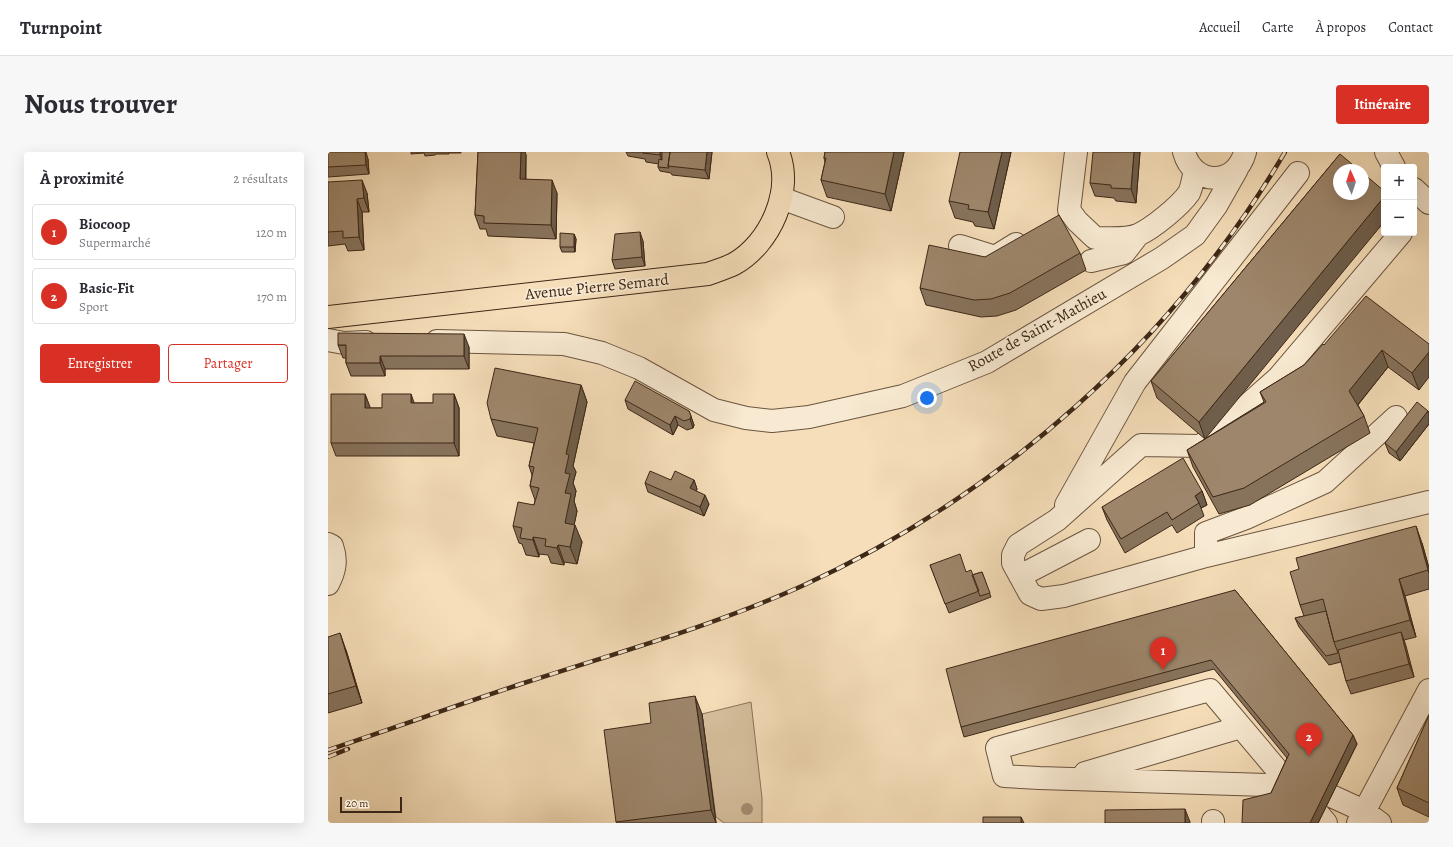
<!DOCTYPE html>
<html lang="fr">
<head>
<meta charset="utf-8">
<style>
  :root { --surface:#fff; --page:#f7f7f7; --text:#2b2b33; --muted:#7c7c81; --line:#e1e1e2; --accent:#d93025 }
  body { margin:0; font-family:Alegreya,serif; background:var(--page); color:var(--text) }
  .controls { position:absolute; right:12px; top:12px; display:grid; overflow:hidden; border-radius:4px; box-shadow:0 4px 16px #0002 }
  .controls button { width:36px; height:36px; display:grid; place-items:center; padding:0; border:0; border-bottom:1px solid var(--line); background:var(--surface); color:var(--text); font:20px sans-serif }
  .compass { position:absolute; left:1005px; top:12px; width:36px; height:36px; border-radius:50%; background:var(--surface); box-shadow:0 4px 16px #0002; rotate:357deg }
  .scale { position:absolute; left:12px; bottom:10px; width:62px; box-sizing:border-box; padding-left:4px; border:2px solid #3d2717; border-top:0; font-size:11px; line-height:14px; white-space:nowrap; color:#3d2717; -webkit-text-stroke:3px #f8ead2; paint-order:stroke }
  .you { position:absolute; left:599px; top:246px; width:14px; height:14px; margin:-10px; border:3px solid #fff; border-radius:50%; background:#1a73e8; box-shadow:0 0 0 6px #1a73e833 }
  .badge { display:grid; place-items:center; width:26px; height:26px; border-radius:50%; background:var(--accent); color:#fff; font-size:13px; font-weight:700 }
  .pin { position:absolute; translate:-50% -33px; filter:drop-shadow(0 1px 2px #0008) }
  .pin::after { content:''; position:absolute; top:21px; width:14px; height:12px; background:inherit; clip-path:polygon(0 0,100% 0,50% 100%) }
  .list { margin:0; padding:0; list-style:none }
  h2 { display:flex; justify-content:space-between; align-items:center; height:52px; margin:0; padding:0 16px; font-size:17px }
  h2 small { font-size:13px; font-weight:400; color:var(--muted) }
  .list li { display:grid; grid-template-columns:26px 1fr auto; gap:12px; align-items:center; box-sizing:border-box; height:56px; margin:0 8px 8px; padding:0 8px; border:1px solid var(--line); border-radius:4px }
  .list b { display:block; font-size:15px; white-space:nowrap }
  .list p { margin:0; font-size:13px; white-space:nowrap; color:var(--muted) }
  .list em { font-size:13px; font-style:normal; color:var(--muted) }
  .actions { display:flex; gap:8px; padding:12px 16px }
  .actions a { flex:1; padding:9px 0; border:1px solid var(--accent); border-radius:4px; text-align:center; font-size:14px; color:var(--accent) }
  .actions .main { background:var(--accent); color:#fff }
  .map { position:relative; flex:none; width:1101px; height:671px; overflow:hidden; border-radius:4px }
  header { display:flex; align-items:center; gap:24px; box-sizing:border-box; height:56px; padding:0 20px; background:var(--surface); border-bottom:1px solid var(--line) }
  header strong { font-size:19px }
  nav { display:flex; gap:22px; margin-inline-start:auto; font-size:14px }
  .intro { display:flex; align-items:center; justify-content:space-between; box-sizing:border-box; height:96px; padding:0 24px }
  h1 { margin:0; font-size:28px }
  .button { padding:10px 18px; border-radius:4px; background:var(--accent); color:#fff; font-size:14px; font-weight:700 }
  main { display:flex; gap:24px; padding:0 24px }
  aside { flex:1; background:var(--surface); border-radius:4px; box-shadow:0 4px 16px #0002 }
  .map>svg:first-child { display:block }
  .green { fill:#d6bf9d; stroke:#8a735a }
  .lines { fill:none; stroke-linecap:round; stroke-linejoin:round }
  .minor-casing { stroke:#6b5540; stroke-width:24 }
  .major-casing { stroke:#3d2717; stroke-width:24 }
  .minor { stroke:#f8ead2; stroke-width:22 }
  .major { stroke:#f5deb9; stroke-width:22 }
  .rail-casing { stroke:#3d2717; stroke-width:4.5 }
  .rail { stroke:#f8ead2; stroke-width:3; stroke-dasharray:9; stroke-linecap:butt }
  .tree { fill:#a58e72 }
  .wall { fill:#87735c; stroke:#3d2717 }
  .shaded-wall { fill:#6e5e4b; stroke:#3d2717 }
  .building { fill:#9d866b; stroke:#3d2717 }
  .labels { text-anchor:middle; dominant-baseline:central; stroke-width:3.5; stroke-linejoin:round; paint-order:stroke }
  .street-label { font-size:16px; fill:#3d2717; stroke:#f8ead2 }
</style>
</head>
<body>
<header>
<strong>Turnpoint</strong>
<nav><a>Accueil</a><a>Carte</a><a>À propos</a><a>Contact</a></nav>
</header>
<div class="intro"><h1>Nous trouver</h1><a class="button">Itinéraire</a></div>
<main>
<aside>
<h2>À proximité<small>2 résultats</small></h2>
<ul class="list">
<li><span class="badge">1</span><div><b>Biocoop</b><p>Supermarché</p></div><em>120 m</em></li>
<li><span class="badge">2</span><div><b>Basic-Fit</b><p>Sport</p></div><em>170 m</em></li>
</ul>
<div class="actions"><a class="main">Enregistrer</a><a>Partager</a></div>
</aside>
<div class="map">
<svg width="1101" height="671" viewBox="0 0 1101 671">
  <rect width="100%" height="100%" fill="#f5deb9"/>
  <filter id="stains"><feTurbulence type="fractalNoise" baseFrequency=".005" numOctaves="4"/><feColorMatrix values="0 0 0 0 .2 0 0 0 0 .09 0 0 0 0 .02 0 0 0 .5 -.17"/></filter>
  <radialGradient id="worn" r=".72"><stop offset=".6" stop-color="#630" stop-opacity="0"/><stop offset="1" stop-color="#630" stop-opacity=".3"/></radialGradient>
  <path class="green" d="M423,550L434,646V671H396L388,665L374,562Z"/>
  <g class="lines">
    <g class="minor-casing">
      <path id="minor" d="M748,0L741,58L749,69L767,86C781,86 797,88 810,83C825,76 852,54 861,41C864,35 865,26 867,19
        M856,0C865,34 908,35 917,0
        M1058,0L1066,15
        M1086,37L1101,51
        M453,46L505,65
        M1073,81L950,226L873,294L813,293L729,368L690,393L685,403V411L702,442L713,447L736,444L878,404L1101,350
        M632,94L667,105L688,92
        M763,109L796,101L810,83
        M0,188L16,191L38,190
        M109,189L236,192L274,201L311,216L386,258L418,266L444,269L481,265L575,244L659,210L834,106L867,83L888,54L909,17
        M738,353L807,230L970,21
        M0,392L4,394C9,408 7,419 0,432
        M878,404V381L918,366L997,330L1068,265
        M692,424L761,388
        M757,621L913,575
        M885,669V671
        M998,671L986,657L939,633L711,626L676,624L669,596L882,538L951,620L1036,659L1052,671
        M1030,671L1101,538"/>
    </g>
    <g class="major-casing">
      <path id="major" d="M0,165L380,122C388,119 398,116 406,112C442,92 466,39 450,0"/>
    </g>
    <use href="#minor" class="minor"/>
    <use href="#major" class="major"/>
    <g class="rail-casing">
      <path id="rail" d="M0,598C66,576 132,552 199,530C291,500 385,474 474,434C673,343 846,189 957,0
        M0,605L20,597"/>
    </g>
    <use href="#rail" class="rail"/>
  </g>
  <circle class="tree" cx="419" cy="657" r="6"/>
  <path class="wall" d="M0,0L40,7L41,22L0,25Z
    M83,0H133V1H121V2H108L107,3L97,4L96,1L83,2Z
    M150,0H197L198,3V27L229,41L228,87L160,84L158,77H152L147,63Z
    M298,0H384L381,27L344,23L343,21L332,19L330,15L331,12L318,10L317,7L300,4Z
    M497,0H576L563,59L499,45L493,28L497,10L496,6Z
    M683,0L666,77L647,74L645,70L627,66L621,49Z
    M812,0L808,51L788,49L786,46L767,44L762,31Z
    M1012,2L877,287L829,246L823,229Z
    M0,30L39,41L41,60H34L36,98L20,99L17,92L0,94Z
    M246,82L248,87L247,100H234L232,95Z
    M315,89L317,114L287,117L284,108Z
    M752,101L758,118L688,158L669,164L653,165L598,153L592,136L657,105Z
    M1101,192L1091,238L1060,215L1030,253L1036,264L1042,281L922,353L891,362L865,315L859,298L936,250L932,240L976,213L996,193Z
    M10,193L141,195V217H57V224H23L18,211V206H15Z
    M253,233L259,250L245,314L248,320L245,331L248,339L246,349L249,359L246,373L254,390L249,412L236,410V413L223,411L220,403L211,402V405L198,403L194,392L191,391L185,374L206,353L207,348L202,334L204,323L201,314L206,291L169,284L163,267Z
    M37,242L42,256H54L86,251H105L126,242L131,256V304H8L3,291Z
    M297,248L361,259L366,273L365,276L359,278L350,273L345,283L300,257Z
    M1100,259L1101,261V272L1072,309L1061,301L1057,291Z
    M343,328H366L369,337L368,339L381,352L376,364L320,340L317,331Z
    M874,339L879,353L873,356L876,364L849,381L844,373L797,401L779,368L774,355Z
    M1094,391L1101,416V437L1077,444L1088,485L1076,488L1086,525L1023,542L1018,529L1012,506L1013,510L1001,513L971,475L967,466L976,464L972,453Z
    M602,413L638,420L644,423L654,420L663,445L621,461Z
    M907,438L1025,583L1029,592L990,671H914L943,641L959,606L886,517L636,585L633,575Z
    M0,485L18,498L34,551L0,561Z
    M374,562L388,671H289L288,670L323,571Z
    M1101,563V665L1075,653L1069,636Z"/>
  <path class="shaded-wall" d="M37,0H38L40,7L41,22L38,13Z
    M193,0H197L198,3L197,40L192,27Z
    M332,0H337L335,12L332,3Z
    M379,0H384L381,27L377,18Z
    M566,0H576L563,59L557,42Z
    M674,0H683L666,77L660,60Z
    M806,0H812L808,51L803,37Z
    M34,28L39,41L41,60L36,46Z
    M224,28L229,41L228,87L223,73Z
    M1056,45V70L877,287L871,270Z
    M29,47L34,60L36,98L31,85Z
    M312,80L315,89L317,114L314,105Z
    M246,82L248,87L247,100L246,95Z
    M136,182L141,195V217L136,204Z
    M1054,198L1060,215L1027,256L1021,239Z
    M1101,200V225L1091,238L1084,221Z
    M52,204L57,217V224L52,211Z
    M253,233L259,250L245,314L248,320L245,331L248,339L246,349L249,359L243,388L237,371V321L238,302Z
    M37,242L42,255V269L37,256Z
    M83,242L88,256L83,251Z
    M126,242L131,256V304L126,291Z
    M361,259L366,273L365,276L362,267Z
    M1100,259L1101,261V272L1072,309L1068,300Z
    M347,264L350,273L345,283L342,273Z
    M366,328L369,337L365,345L362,336Z
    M874,339L879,353L873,356L871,351L867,344Z
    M377,343L381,352L376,364L372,355Z
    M247,373L254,390L249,412L242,395Z
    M1088,374L1094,391L1101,416V421Z
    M205,385L211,402V405L205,388Z
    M230,393L236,410V413L229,396Z
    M1071,427L1077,444L1088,485L1082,468Z
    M1073,480L1078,494L1086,525L1081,512Z
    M12,481L18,498L34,551L28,534Z
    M367,544L374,562L388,671L383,658Z
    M1025,583L1029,592L990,671H982Z
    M857,657L862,670V671H857Z
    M693,665L696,671H693Z"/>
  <path class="building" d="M0,0H37L38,13L0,15Z
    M150,0H193L192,27L224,28L223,73L156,71V64L147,63Z
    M315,0H332V3L315,1Z
    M334,0H342L340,14L341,16L330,15L331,7L334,8Z
    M342,0H379L377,18L340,14Z
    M497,0H566L557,42L493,28L498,6H496Z
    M632,0H674L660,60L640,57L641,53L621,49Z
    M765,0H806L803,37L783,36V33L762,31Z
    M1012,2L1031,18H1011V42H1035V21L1056,39V45L871,270L823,229Z
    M34,28L36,46L29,47L31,85L15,86V79L0,80V30Z
    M731,63L752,101L682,141L663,147L646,148L592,136L601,93L657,105Z
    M312,80L314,105L284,108L287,82Z
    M232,81L246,82V95H232Z
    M1038,144L1101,192V200L1084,221L1054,198L1021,239L1036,264L916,336L885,345L859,298L938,250L932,240L976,213L995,192L996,193Z
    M10,181L136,182V204H52V211H18V193H10Z
    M167,216L253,233L238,302L241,303L237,321L242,322L237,341L243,342L237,371L247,373L242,395L230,393L229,396L217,394L218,387L205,385V388L192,386L194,376L185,374L190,350L206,353L211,336L202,334L206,315L201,314L210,276L163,267L159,251Z
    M307,229L361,259L363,264L362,267L356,269L347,264L342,273L297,248Z
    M3,242H37V256H54V242H83V251H105V242H126V291H3Z
    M1089,250L1100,259L1068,300L1057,291Z
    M855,306L874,339L867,344L871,351L844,368L839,360L793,387L774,355Z
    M322,319L343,328L347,319L366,328L362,336L377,343L372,355L317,331Z
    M1088,374L1100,418L1071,427L1082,468L1006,490L995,447L972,453L962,420L971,417L968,406Z
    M632,402L638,420L643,418L651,439L617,452L602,413Z
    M654,420L662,441L652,444L644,423Z
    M907,438L1025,583L982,671H914L915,648L943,641L961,602L883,508L633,575L618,517Z
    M998,459L1006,490L1010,501L998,504L967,466Z
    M1073,480L1081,512L1018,529L1010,498Z
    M12,481L28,534L0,542V485Z
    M367,544L383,658L288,670L276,578L323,571L321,551Z
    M1101,563V651L1069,636Z
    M857,657V671H777V658Z
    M655,665H693V671H655Z"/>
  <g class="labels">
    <g class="street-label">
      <text transform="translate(269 135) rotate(-6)">Avenue Pierre Semard</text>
      <text transform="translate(709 178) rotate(-29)">Route de Saint-Mathieu</text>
    </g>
  </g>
  <rect width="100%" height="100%" filter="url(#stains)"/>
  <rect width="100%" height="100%" fill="url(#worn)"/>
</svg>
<div class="controls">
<button>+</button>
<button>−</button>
</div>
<svg class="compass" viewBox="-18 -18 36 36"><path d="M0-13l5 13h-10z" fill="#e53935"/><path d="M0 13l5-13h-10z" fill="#7c7c81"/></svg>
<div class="scale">20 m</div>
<div class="you"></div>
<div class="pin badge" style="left:835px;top:518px">1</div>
<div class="pin badge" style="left:981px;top:604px">2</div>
</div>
</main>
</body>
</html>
